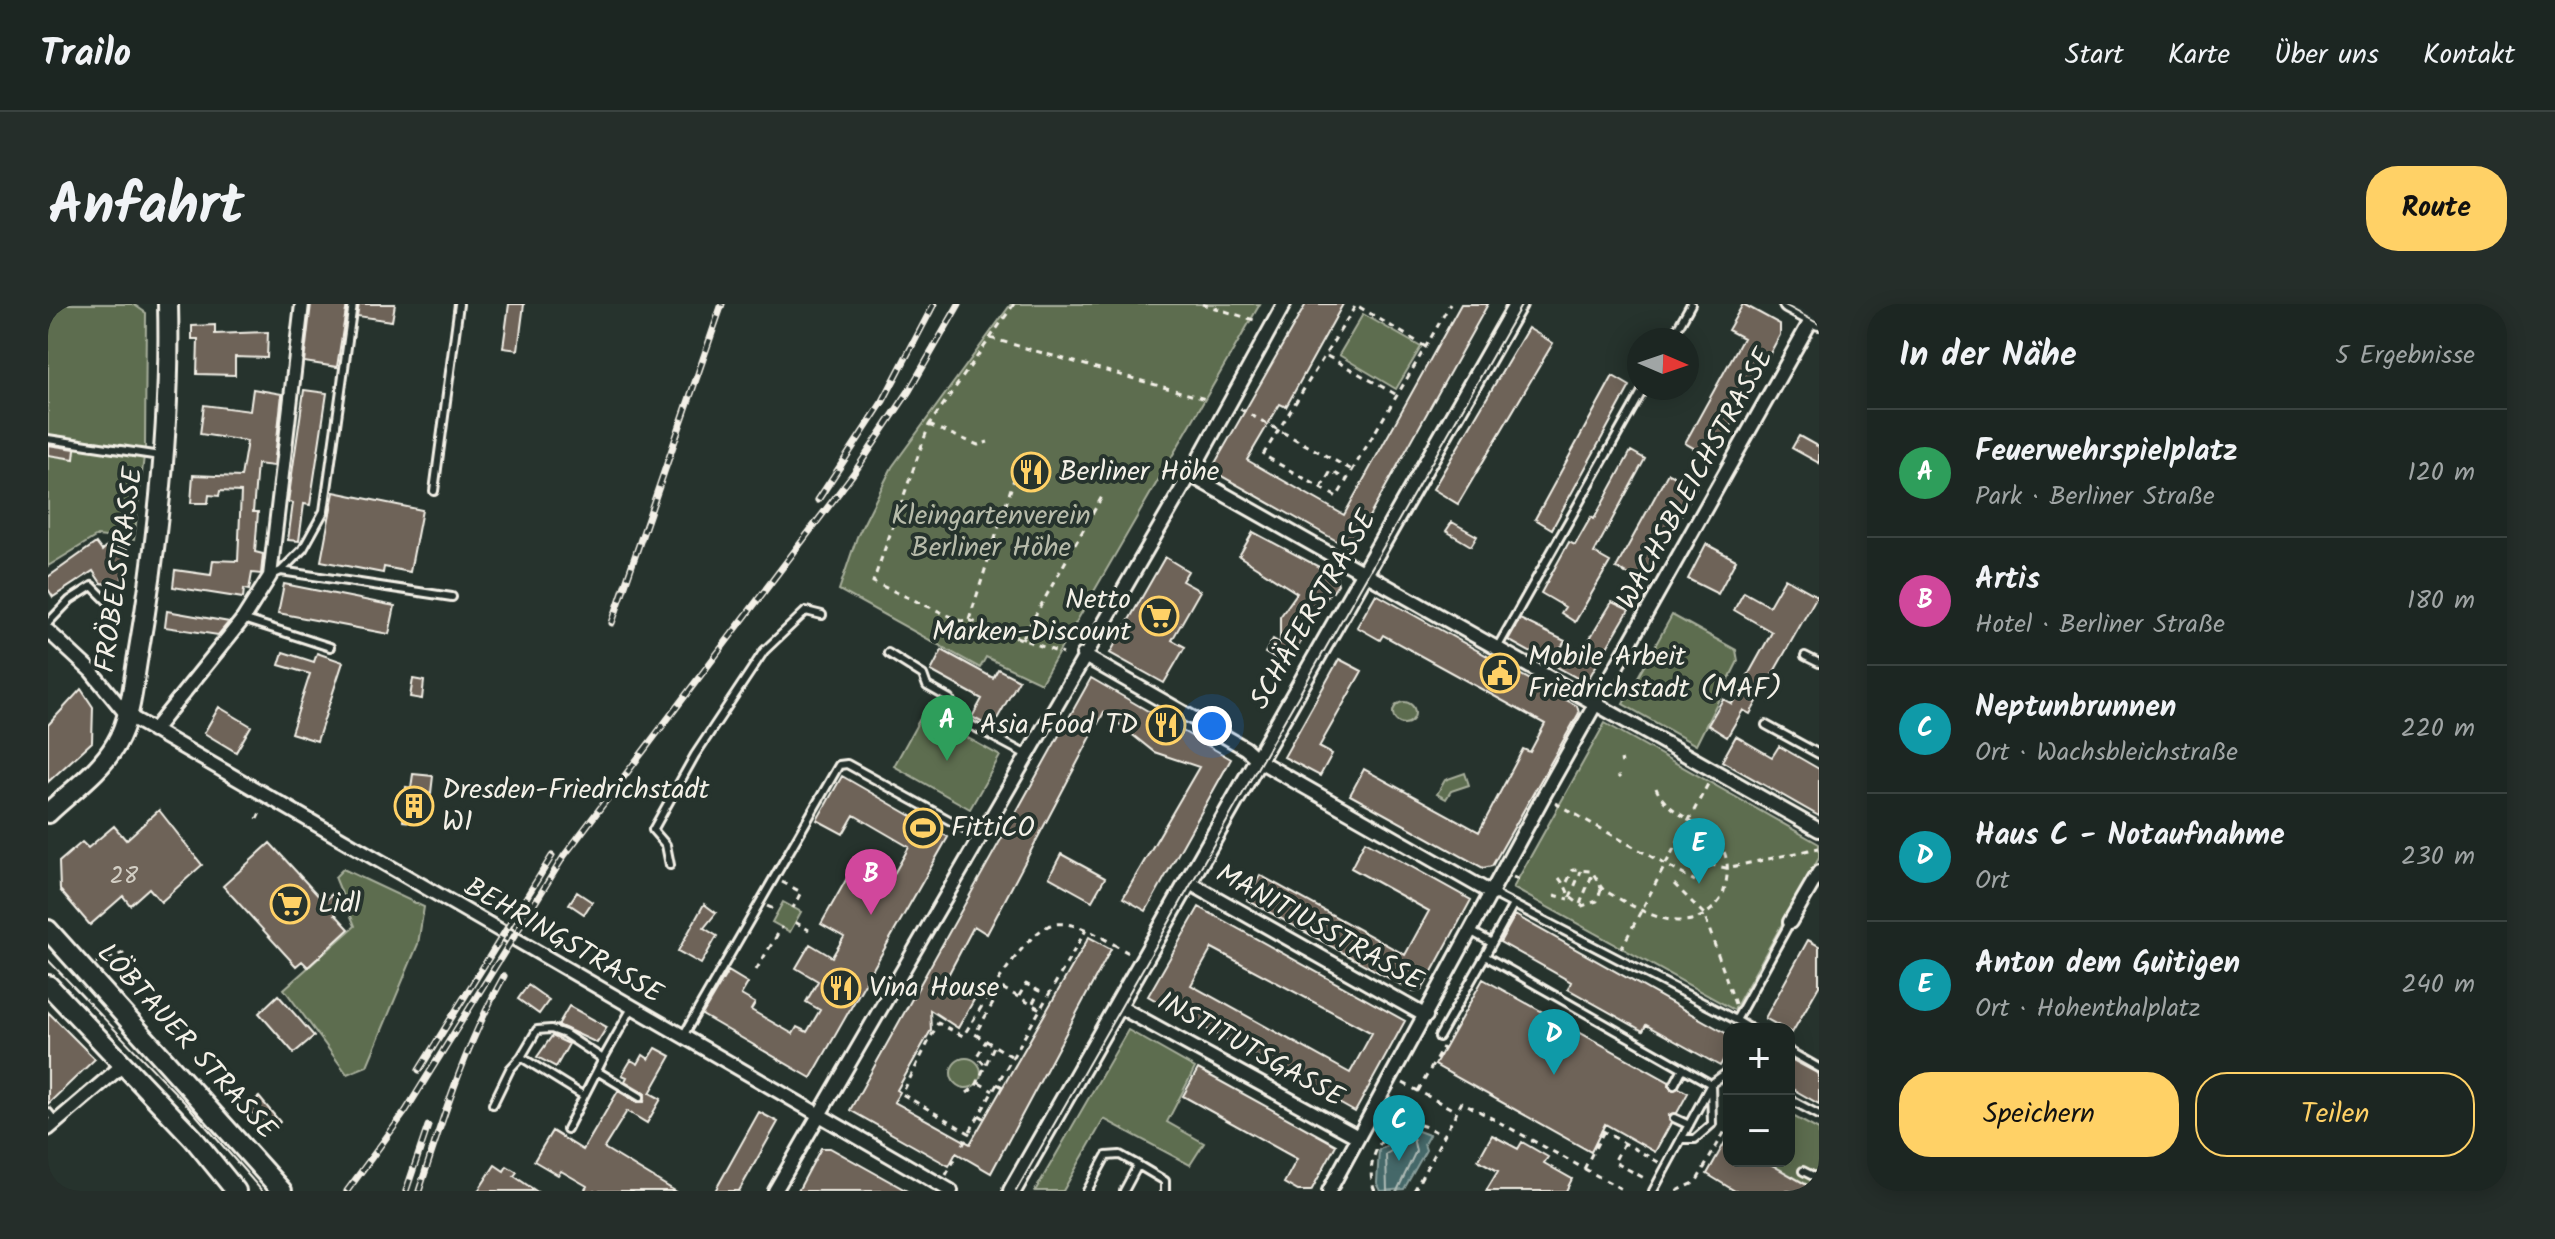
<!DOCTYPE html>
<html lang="de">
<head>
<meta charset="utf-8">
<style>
  :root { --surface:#1c2622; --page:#252e2a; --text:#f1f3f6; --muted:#a0a5a5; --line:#3a4340; --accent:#ffd166 }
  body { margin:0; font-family:Kalam,sans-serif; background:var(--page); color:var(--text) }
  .controls { position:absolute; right:24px; bottom:24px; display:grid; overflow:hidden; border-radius:16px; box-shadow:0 4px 20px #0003 }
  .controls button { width:72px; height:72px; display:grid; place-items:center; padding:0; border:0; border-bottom:2px solid var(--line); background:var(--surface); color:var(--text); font:40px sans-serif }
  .compass { position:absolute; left:1579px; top:24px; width:72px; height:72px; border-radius:50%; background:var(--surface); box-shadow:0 4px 20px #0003; rotate:92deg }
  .you { position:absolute; left:1164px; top:422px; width:28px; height:28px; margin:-20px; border:6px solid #fff; border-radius:50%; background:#1a73e8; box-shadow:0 0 0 12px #1a73e833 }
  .badge { display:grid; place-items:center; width:52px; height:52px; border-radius:50%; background:var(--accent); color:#fff; font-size:26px; font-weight:700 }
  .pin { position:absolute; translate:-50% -66px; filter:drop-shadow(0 2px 4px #0008) }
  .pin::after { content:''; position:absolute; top:42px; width:28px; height:24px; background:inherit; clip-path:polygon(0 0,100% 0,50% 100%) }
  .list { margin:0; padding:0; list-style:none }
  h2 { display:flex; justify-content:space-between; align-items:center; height:104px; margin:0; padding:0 32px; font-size:34px }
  h2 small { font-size:26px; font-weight:400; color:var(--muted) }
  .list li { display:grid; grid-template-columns:52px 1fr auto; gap:24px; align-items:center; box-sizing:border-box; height:128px; padding:0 32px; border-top:2px solid var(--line) }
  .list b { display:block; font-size:30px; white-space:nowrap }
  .list p { margin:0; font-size:26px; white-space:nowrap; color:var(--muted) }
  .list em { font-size:26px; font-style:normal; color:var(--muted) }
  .actions { display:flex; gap:16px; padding:24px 32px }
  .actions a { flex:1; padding:18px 0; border:2px solid var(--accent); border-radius:32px; text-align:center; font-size:28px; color:var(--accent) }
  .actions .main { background:var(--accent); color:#111 }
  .map { position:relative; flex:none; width:1771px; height:887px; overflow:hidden; border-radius:32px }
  header { display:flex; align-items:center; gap:48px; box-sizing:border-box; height:112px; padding:0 40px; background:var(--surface); border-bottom:2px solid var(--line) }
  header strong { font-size:38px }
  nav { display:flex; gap:44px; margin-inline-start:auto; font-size:28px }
  .intro { display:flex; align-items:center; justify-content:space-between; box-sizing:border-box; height:192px; padding:0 48px }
  h1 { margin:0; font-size:56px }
  .button { padding:20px 36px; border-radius:32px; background:var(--accent); color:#111; font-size:28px; font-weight:700 }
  main { display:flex; gap:48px; padding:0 48px }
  aside { flex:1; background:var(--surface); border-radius:32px; box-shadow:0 4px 20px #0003 }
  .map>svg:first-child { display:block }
  .green { fill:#5d6d4f; stroke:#a8af9c; stroke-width:2 }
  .water { fill:#446869; stroke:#8a9f9c; stroke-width:2 }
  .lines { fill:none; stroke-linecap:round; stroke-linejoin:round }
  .shore { stroke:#aebab5; stroke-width:2 }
  .building { fill:#6e6359; stroke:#f4f1e8; stroke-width:2; fill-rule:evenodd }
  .service-casing { stroke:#f4f1e8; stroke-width:12 }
  .minor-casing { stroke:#f4f1e8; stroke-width:18 }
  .tertiary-casing { stroke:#f4f1e8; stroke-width:22 }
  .secondary-casing { stroke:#f4f1e8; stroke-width:24 }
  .path { stroke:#f4f1e8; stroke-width:3; stroke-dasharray:6 6; stroke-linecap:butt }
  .service { stroke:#26332d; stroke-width:6 }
  .minor { stroke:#26332d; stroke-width:12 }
  .tertiary { stroke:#26332d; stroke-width:16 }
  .secondary { stroke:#26332d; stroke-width:18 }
  .tram { stroke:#f4f1e8; stroke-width:2 }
  .rail-casing { stroke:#f4f1e8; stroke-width:7 }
  .rail { stroke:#26332d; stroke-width:4; stroke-dasharray:12; stroke-linecap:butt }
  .labels { text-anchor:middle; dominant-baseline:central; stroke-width:8; stroke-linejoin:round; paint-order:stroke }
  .number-label { font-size:24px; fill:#d2cec4 }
  .poi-label { font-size:28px; fill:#f4f1e8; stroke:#26332d; text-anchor:start }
  .street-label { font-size:28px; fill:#f4f1e8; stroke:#26332d }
  .park-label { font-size:28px; fill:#b8bcab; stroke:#26332d }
</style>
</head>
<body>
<header>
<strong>Trailo</strong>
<nav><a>Start</a><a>Karte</a><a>Über uns</a><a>Kontakt</a></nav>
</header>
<div class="intro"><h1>Anfahrt</h1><a class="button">Route</a></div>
<main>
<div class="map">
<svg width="1771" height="887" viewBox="0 0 1771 887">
  <rect width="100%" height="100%" fill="#26332d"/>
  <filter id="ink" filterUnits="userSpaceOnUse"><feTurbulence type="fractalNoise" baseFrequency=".0125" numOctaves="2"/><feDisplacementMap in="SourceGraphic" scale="16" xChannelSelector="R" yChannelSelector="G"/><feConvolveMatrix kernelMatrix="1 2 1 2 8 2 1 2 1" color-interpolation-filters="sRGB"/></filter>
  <g filter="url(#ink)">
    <path class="green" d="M0,0H85L98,9L97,144L86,236L49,232L0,262Z
      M963,0H1212L993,379L938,353L932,364L791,286L809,233L844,163Z
      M1315,10L1373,43L1348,85L1291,51Z
      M1624,311L1688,346L1690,357L1648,441L1575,400Z
      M1345 409a11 11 0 1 1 22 0a11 11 0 1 1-22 0Z
      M875,409L952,452L922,505L846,462Z
      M1557,419L1771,540V554L1686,706L1465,584Z
      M1417,469L1421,481L1403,487L1398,495L1389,490L1397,476Z
      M295,565L376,603L370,640L319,762L299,770L236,685L307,622L287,573Z
      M735,598L753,608L742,628L724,618Z
      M1080,726L1147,764L1119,818L1156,839L1142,861L1056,815L1015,887H987Z
      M903 769a15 15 0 1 1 30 0a15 15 0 1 1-30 0Z
      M1741,810L1771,826V887L1717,857H1741Z"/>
    <path class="water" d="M1365,825L1381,831L1376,840L1378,846L1356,885L1333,887L1329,879L1331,846Z"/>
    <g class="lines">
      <path class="shore" d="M1339,887L1338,850L1365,834L1368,847L1349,887"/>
    </g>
    <path class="building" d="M263,0H299L289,63L256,58Z
      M311,0H347L344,17L309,12Z
      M461,0H476L470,46L455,44Z
      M1258,0H1295L1238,103L1232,100L1199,156L1296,211L1413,0H1440L1303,245L1163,166Z
      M1695,0L1732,20V31L1665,155L1637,139L1695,34L1680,26Z
      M167,21V30L220,28L219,54L187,53V71L149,70L150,35H144V22Z
      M1480,24L1505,39L1410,200L1385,185Z
      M1565,72L1582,82L1504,225L1487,215Z
      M205,85L234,90L226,162L209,160L205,208H210L207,248L215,250L213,270L204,269L201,286L196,285L195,294L125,283L127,266L163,271L165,256L190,257L193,188L172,187L171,192L161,191L160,199H143L145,171L193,173L199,137L152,130L156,101L202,107Z
      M256,86L279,89L262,201L256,200L251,237L240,236L245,199L240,198Z
      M1751,132L1771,143V159L1744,144Z
      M0,141L27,145L26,155L0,151Z
      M1583,147L1597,155L1546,249L1562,258L1527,318L1513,309L1517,303L1493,289L1521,238L1527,241L1543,213L1546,215Z
      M1620,169L1648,184L1596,279L1568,264Z
      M286,188L374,206L362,268L336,263L335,269L273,257Z
      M1404,218L1429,232L1423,242L1398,227Z
      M1205,228L1288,272L1290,280L1285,288L1283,286L1239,362L1217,349L1225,335L1232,339V313L1249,289L1191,252Z
      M48,239L54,247L59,242L79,244L73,282L53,279L45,267L5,293L0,285V273Z
      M1658,240L1688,256L1670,290L1640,275Z
      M1117,253L1140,267L1134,277L1152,287L1124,336L1137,343L1116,379L1062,349Z
      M1737,274L1769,292L1702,410L1695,406L1679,433L1660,421L1675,395L1684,400L1724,328L1686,306L1696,288L1721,302Z
      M236,280L347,302L341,330L230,309Z
      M1328,290L1529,402L1531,409L1444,562L1435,564L1302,491L1316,465L1431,528L1475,445L1482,448L1497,420L1335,331L1332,336L1309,323Z
      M1564,298L1581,306L1538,379L1460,336L1472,315L1517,337L1510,349L1527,359Z
      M119,307L181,318L170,331L117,323Z
      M894,346L945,374L950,365L971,376L944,424L924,413L934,395L883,367Z
      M235,348L266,358L269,349L295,358L269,437L243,429L262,370L231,361Z
      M1291,355L1314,367L1271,443L1284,450L1272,472L1236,453Z
      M1043,374L1183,455L1098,607L1075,594L1151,463L1106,448L1056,408L939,630L926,622L898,675L927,694L910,724L882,706L883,726L849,786L852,788L846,798L922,840L1041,633L1063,645L943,869L908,849L901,862L802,806Z
      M365,375L376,377L374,395L362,393Z
      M33,385L45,403L44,438L0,478V421Z
      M171,403L203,422L188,448L156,429Z
      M1688,432L1724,453L1731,442L1771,465V512L1674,457Z
      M365,470L385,472L383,489L377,488L373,519L355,517L358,483L363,484Z
      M794,472L900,533L763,774L654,711L680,667L700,679L693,691L707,699L703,706L745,730L749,723L759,728L772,706L758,698L770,677L748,664L762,640L784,653L796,633L773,620L799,574L833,593L861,543L806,511L795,530L769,516Z
      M111,506L154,561L113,598L101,584L82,601L75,592L42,621L12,586L11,558L34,538L40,544L66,522L78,536Z
      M1317,537L1423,596L1374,686L1366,688L1199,596L1212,571L1357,651L1381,607L1303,564Z
      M222,539L276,598L284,590L296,603L287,610L301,625L260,663L254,657L248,662L175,582Z
      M1013,550L1057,574L1044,597L1001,573Z
      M529,588L544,598L536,610L521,600Z
      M656,600L668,609L656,624L669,632L653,660L630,647Z
      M1151,603L1357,717L1307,808L1100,692ZM1164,644L1324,729L1302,769L1143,681Z
      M1467,611L1681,731V746L1672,762L1598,721L1595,727L1520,685L1523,678L1452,638Z
      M1760,636L1771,642V682L1744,729L1717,714Z
      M1435,675L1621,778L1623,786L1631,784L1640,789L1629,809L1621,811L1623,819L1607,848L1557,820L1543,848L1387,761Z
      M480,681L501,696L491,710L470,695Z
      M230,691L266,732L246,749L211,709Z
      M521,702L559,723L549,739L510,721Z
      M0,708L47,755L0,800Z
      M504,732L521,740L508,763L489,753Z
      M608,744L623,752L602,789L613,795L599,819L579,807L556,844L627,887H536L539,882L513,867L510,871L486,857L504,827L535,846L570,787L589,798H596L597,789L577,777L579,773L574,771L583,756L590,760L595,751L601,755Z
      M1741,754L1771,770V800L1741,783Z
      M1150,765L1288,841L1263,887H1250L1236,879L1249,855L1135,792Z
      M211,793L232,818L220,829L198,803Z
      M711,808L730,818L691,887H667Z
      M1444,831L1470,845L1474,838L1500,853L1496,859L1524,875L1518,887H1438L1450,867L1430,856Z
      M1681,831V857H1717L1769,887H1687L1659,870Z
      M773,844H782L859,887H750Z
      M447,861L456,867L459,862L469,868L466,872L488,887H430Z"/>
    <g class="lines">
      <g class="service-casing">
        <path id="service" d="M1623,36L1643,0
          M0,135L112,152
          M386,187L411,0
          M233,267L404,293
          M222,272L233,267L255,245L276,207L305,0
          M195,315L282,343
          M0,319L22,296L44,282L59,297
          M1449,344L1596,84
          M840,349L875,371L879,382L902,395L908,413L979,451
          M1757,352L1771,359
          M1718,421L1771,450
          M622,561L618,541L605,526L647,451L716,347L758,307L774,311
          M1445,590L1688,716
          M1424,628L1444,639L1437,652L1663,780L1664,820L1647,835H1633
          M1444,639L1465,601
          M1703,725L1688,716L1742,618
          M635,732L791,461L799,460L932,533
          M1391,733L1437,652
          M1741,747L1771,764
          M549,767L592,793
          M1626,781L1635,764
          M536,792L473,753L489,726L503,725L517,730L555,755L584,704
          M1741,795L1771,811
          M445,800L462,765L473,753
          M0,808L8,818
          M1626,814L1641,821
          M519,825L555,755
          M1755,867L1771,875
          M1039,887L1058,852L1072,851L1090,861
          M1076,887L1090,861L1117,877V887
          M1605,887L1663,780L1681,767"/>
      </g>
      <g class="minor-casing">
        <path id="minor" d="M1142,171L1771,526
          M0,327L43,367L79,411L903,887
          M1035,351L1197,444L1213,458L1445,590
          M105,427L195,315L222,272L254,0
          M1140,578L1378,712
          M1742,618L1771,568
          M1070,702L1310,833
          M0,825L76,760
          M727,887L1142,171L1236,0
          M1281,887L1495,493L1765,13"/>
      </g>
      <g class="tertiary-casing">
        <path id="tertiary" d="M964,887L1470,0"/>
      </g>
      <g class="secondary-casing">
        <path id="secondary" d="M1741,0L1771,16
          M0,509C23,487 52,468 68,440C83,414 85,380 90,351C110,236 123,117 120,0
          M0,626L234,887
          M0,681L145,834L188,887"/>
      </g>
      <path class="path" d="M966,0L881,121L825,278L913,317L921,316L1015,350
        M1154,0L1206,16
        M942,34L1161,96
        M1378,43L1308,1L1215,151L1289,193C1326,128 1366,65 1402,0
        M1279,52L1349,91
        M1192,105L1304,166
        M881,121L930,141L940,138
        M1273,184L1283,167L1299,176
        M921,316L974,150
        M974,335L1056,189
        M1572,458L1575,457
        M1570,472L1572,474
        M1507,499L1647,577
        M209,515L214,504
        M1638,556L1678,564L1771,544
        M1465,573L1476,578
        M1511,574L1517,582
        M734,578L753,588L745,604
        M1626,580L1656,610L1687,700
        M1553,585L1549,597L1534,602L1522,593L1517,582L1525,566L1543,567C1549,573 1551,583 1557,587C1594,607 1643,640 1674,593C1700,518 1624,525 1608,484
        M1506,591L1521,595
        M1522,593L1533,567
        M1532,600L1544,571
        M719,602L730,607
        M747,618L761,626
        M1573,645L1661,478
        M48,659L81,647
        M708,666L734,623
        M971,692L978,680L991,687L984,701
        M963,752L927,730L954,684L992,705
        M936,760L929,752L938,737
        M931,779L945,787
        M1355,779L1408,807
        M949,780L957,784
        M1370,787L1395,743
        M919,789L928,782L946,742
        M931,811L939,816
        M1553,826L1612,859
        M922,827L1038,626
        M1576,839L1566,858L1600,876
        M915,841L921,829L854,790L890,719L915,732C932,707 978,623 1007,620C1033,617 1060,638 1081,649
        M1536,865L1556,827
        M898,871L910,850
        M1327,887C1314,859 1336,814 1372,821C1380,823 1388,828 1395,832
        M1366,887L1414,798L1577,887
        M1629,887L1648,878L1681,820"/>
      <use href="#service" class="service"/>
      <use href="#minor" class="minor"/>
      <use href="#tertiary" class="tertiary"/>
      <use href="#secondary" class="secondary"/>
      <path class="tram" d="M1735,0L1771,20
        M0,656L141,803L214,887
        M968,887L1474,0"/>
      <g class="rail-casing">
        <path id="rail" d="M770,196L835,97L886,0
          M564,319L674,0
          M371,766L504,552
          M299,887L357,808L516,552L808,166L861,87L911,0
          M358,887L380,822
          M371,887C395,813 418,740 456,672"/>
      </g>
      <use href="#rail" class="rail"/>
    </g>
  </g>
  <defs>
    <g id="restaurant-ring" transform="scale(2)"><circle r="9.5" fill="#26332d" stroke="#ffd166" stroke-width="1.5"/><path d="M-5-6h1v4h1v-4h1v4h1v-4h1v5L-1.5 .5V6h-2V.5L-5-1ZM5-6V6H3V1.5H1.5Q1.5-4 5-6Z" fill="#ffd166"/></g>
    <g id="supermarket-ring" transform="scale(2)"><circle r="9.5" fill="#26332d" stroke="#ffd166" stroke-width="1.5"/><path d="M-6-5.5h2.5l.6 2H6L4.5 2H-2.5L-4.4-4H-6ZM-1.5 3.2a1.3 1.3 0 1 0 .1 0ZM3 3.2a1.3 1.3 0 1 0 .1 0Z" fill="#ffd166"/></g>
    <g id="civic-ring" transform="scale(2)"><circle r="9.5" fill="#26332d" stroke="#ffd166" stroke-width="1.5"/><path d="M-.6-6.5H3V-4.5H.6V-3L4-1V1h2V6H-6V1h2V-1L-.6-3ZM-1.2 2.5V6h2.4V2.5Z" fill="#ffd166"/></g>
    <g id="building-ring" transform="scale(2)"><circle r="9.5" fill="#26332d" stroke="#ffd166" stroke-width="1.5"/><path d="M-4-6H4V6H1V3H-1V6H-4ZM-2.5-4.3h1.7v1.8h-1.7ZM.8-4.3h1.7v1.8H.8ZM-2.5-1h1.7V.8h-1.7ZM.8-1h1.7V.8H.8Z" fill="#ffd166"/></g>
    <g id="stadium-ring" transform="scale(2)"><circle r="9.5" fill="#26332d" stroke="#ffd166" stroke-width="1.5"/><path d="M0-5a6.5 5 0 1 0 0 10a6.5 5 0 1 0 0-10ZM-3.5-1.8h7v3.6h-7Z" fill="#ffd166"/></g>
  </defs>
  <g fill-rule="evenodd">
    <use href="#restaurant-ring" x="983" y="168"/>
    <use href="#supermarket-ring" x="1111" y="312"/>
    <use href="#civic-ring" x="1452" y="369"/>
    <use href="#restaurant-ring" x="1118" y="421"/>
    <use href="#building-ring" x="366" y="502"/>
    <use href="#stadium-ring" x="875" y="524"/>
    <use href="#supermarket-ring" x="242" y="600"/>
    <use href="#restaurant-ring" x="793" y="684"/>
  </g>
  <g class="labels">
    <g class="number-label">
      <text x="76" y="572">28</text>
    </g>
    <g class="poi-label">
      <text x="1011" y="168">Berliner Höhe</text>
      <text x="1083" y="296" text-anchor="end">Netto<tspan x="1083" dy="32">Marken-Discount</tspan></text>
      <text x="1480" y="353">Mobile Arbeit<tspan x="1480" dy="32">Friedrichstadt (MAF)</tspan></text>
      <text x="1090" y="421" text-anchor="end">Asia Food TD</text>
      <text x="394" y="486">Dresden-Friedrichstadt<tspan x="394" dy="32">W1</tspan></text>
      <text x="903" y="524">FittiCO</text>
      <text x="270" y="600">Lidl</text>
      <text x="821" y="684">Vina House</text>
    </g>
    <g class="street-label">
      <text transform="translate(1648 175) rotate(-61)">WACHSBLEICHSTRASSE</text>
      <text transform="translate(72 266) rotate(-82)">FRÖBELSTRASSE</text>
      <text transform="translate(1266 306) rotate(-60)">SCHÄFERSTRASSE</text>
      <text transform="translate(1271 624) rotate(29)">MANITIUSSTRASSE</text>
      <text transform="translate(515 637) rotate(30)">BEHRINGSTRASSE</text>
      <text transform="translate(138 738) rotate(48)">LÖBTAUER STRASSE</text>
      <text transform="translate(1202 746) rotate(29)">INSTITUTSGASSE</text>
    </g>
    <g class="park-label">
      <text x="943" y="212">Kleingartenverein<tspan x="943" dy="32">Berliner Höhe</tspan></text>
    </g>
  </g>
</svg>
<div class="controls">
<button>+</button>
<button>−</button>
</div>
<svg class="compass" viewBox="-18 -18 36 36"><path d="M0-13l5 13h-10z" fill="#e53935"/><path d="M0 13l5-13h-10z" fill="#a0a5a5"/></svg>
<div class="you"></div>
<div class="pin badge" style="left:899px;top:457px;background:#2e9e5b">A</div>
<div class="pin badge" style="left:823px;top:611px;background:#d1479c">B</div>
<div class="pin badge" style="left:1351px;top:857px;background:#0f9aa8">C</div>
<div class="pin badge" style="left:1506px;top:771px;background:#0f9aa8">D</div>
<div class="pin badge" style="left:1651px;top:580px;background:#0f9aa8">E</div>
</div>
<aside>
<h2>In der Nähe<small>5 Ergebnisse</small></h2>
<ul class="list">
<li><span class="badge" style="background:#2e9e5b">A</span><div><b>Feuerwehrspielplatz</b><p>Park · Berliner Straße</p></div><em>120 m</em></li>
<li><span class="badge" style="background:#d1479c">B</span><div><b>Artis</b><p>Hotel · Berliner Straße</p></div><em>180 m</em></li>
<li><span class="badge" style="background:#0f9aa8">C</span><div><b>Neptunbrunnen</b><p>Ort · Wachsbleichstraße</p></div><em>220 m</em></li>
<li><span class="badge" style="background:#0f9aa8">D</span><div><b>Haus C - Notaufnahme</b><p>Ort</p></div><em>230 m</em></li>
<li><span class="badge" style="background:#0f9aa8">E</span><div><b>Anton dem Guitigen</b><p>Ort · Hohenthalplatz</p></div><em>240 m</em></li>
</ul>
<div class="actions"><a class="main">Speichern</a><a>Teilen</a></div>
</aside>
</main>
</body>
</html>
